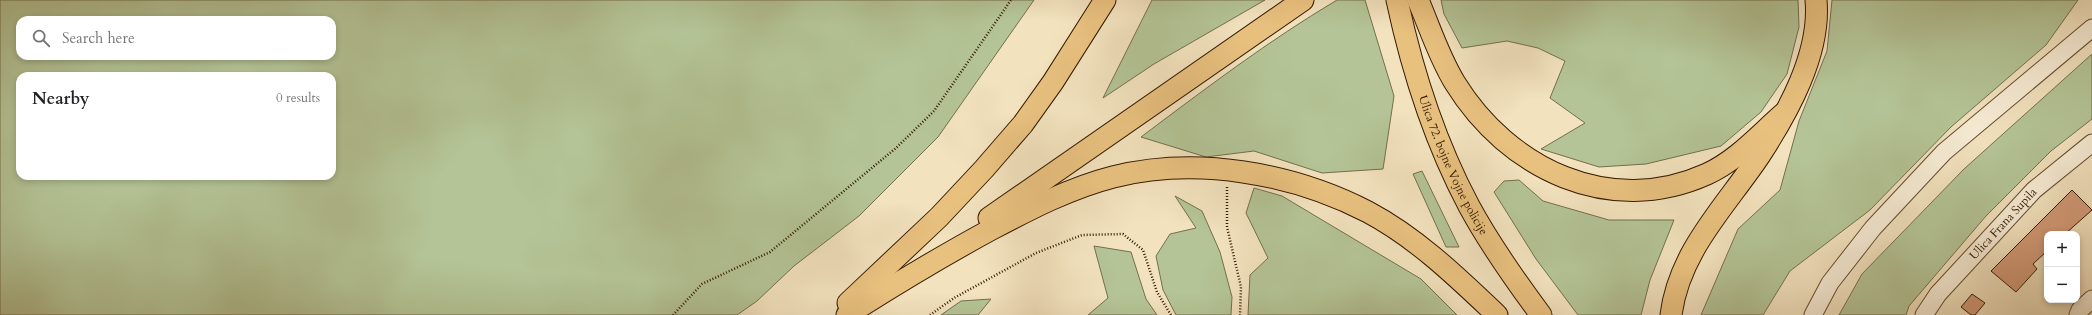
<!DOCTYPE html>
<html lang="en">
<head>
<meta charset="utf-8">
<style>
  :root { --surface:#fff; --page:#f6f6f6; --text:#202124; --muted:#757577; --line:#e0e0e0 }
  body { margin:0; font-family:Cardo,serif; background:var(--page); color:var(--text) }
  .controls { position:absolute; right:12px; bottom:12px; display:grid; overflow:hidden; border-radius:8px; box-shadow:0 2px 6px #0003 }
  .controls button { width:36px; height:36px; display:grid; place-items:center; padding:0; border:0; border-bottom:1px solid var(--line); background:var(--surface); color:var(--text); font:20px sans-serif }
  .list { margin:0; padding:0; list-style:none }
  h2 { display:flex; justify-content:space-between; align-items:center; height:52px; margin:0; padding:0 16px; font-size:17px }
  h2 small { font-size:13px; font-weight:400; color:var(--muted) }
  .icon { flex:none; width:22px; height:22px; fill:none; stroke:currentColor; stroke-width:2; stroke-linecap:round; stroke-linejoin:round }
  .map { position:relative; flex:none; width:2092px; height:315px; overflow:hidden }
  .search { position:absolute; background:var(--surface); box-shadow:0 2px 6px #0003; left:16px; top:16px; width:320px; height:44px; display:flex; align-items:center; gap:10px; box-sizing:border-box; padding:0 14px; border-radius:12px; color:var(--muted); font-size:15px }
  .panel { position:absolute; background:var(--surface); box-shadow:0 2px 6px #0003; left:16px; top:72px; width:320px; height:108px; border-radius:12px }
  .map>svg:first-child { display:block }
  .green { fill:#b4c496; stroke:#746f4c; fill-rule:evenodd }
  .building { fill:#d19976; stroke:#341a01 }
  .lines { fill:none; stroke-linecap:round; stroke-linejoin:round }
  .minor-casing { stroke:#644c30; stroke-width:19 }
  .major-casing { stroke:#341a01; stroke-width:23 }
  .path { stroke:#341a01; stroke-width:2.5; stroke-dasharray:1 2; stroke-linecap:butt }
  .minor { stroke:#f7ecd5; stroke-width:17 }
  .major { stroke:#e9c17f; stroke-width:21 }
  .labels { text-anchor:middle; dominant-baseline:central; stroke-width:4; stroke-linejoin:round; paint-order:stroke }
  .street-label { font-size:12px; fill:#341a01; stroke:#f7ecd5 }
</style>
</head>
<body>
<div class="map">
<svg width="2092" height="315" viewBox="0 0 2092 315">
  <rect width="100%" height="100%" fill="#f2e2be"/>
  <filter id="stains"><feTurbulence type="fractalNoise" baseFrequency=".005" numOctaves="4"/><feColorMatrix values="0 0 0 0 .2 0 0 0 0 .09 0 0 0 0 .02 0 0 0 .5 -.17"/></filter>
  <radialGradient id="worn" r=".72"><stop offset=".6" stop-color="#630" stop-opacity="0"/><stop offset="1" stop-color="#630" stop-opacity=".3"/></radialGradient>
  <path class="green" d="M0,0H1034L938,137L859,216L794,266L757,301L737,315H0ZM20,20H332V56H20ZM20,76H332V176H20Z
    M1152,0H1265L1154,64L1103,98Z
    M1337,0H1365L1394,96L1383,169L1322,173L1254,151L1206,157L1141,137C1205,89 1268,41 1337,0Z
    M1441,0H1798L1799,27L1787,74L1761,112L1721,146L1646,164L1599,167L1541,149L1585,123L1550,98L1565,61L1538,48L1507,41L1462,48L1444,14Z
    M1832,0H2078L2046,45L1951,127L1870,210L1790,271L1763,315H1701L1738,229L1780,190L1799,121L1827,51Z
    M2092,54V119L2051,151L1986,216L1909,306L1906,315H1839L1862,274L1964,169Z
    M1422,171L1459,247H1446L1413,174Z
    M1519,180L1543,201L1609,220H1674L1650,280L1641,315H1578L1536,259L1494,192L1504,181Z
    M1254,188L1282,196L1421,279L1457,315H1248L1250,275L1268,258L1246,213Z
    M1175,196L1202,211L1220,252L1232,297L1231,315H1176L1163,290L1156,256L1170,234L1196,228Z
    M1094,246L1131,252L1146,299L1157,315H1088L1108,298Z
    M991,299L978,315H941L961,301Z"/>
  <path class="building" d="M2072,190L2092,210L2065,234H2047V251L2033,264L2037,269L2016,292L1991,271Z
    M1972,294L1985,303L1975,315H1971L1961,307Z"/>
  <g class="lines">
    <g class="minor-casing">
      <g id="minor">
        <path d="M1813,315L1830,283L1873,228L1944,152L2092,28"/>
        <path id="s1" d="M1924,315L1938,294L2034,190L2092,143"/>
        <path d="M2078,315L2080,310L2092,299"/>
      </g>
    </g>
    <g class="major-casing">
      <g id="major">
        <path id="s2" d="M1397,0C1412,70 1435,142 1469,206C1490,245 1515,280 1541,315"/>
        <path d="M1418,0C1430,28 1439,57 1455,83C1508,169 1610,218 1707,174C1736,161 1759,135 1783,114"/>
        <path d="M989,218L1303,0"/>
        <path d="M848,303L939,217L984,169L1023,124L1053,82L1105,0"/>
        <path d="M847,315C894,285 942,256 992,229C1030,209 1070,188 1113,177C1197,156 1292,173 1368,212C1417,238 1458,278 1497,315"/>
        <path d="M1671,315C1679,251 1726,206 1760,155C1788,112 1821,53 1816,0"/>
      </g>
    </g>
    <path class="path" d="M1227,187V227L1241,287L1240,315
      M673,315L702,284L770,252L896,148L934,111L1011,0
      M930,315L954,298L1036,253L1082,235L1123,234L1143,250L1157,292L1171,315"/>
    <use href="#minor" class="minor"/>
    <use href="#major" class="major"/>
  </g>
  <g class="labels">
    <g class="street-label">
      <text stroke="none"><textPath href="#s2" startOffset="175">Ulica 72. bojne Vojne policije</textPath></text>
      <text stroke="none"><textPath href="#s1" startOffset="121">Ulica Frana Supila</textPath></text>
    </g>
  </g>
  <rect width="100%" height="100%" filter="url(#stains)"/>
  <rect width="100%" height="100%" fill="url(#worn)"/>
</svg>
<div class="controls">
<button>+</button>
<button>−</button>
</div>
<div class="search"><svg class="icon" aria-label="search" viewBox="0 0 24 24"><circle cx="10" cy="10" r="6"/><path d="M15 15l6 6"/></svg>Search here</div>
<section class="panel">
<h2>Nearby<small>0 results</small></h2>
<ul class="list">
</ul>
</section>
</div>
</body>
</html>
